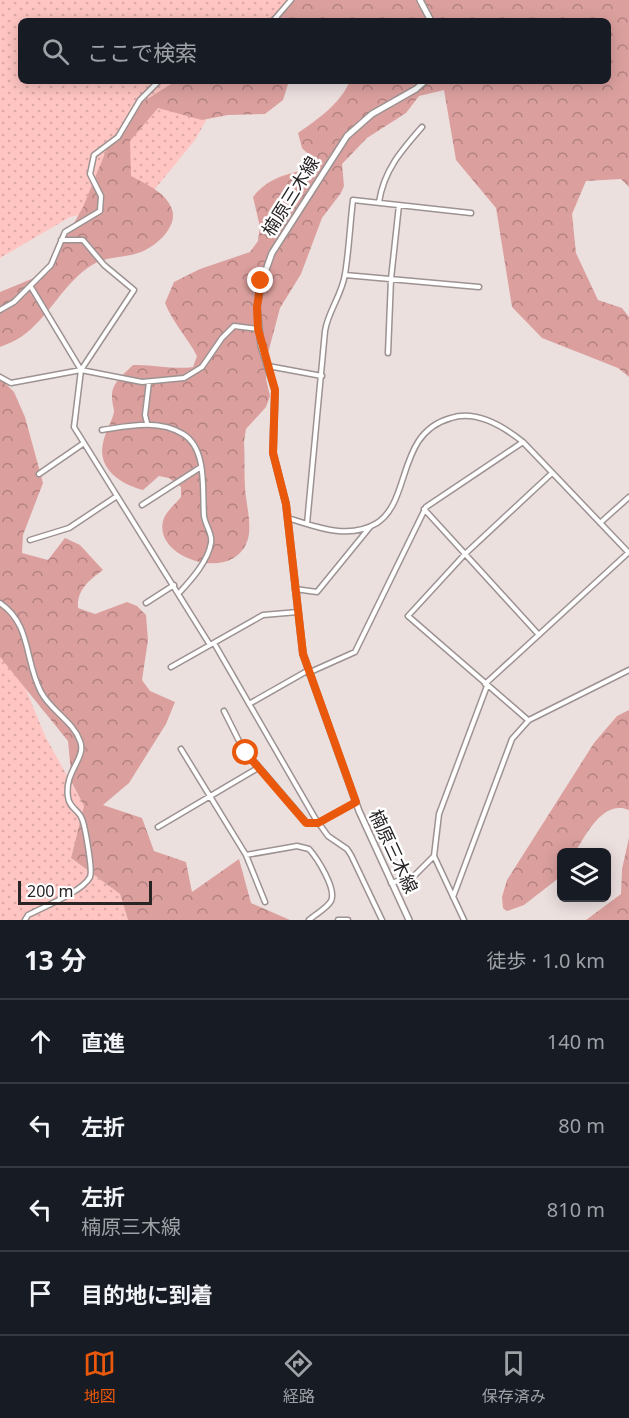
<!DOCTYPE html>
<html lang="ja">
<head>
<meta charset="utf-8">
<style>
  :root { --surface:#171b24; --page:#20242c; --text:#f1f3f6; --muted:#9ea1a6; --line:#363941; --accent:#ea580c }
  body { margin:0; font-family:"Noto Sans","Noto Sans JP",sans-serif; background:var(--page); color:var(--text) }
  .controls { position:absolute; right:18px; bottom:18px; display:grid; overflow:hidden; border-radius:9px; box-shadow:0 3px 15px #0003 }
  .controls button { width:54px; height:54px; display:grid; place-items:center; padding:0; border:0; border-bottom:2px solid var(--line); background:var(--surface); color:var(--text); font:30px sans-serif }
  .scale { position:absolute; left:18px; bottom:15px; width:134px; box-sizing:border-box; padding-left:6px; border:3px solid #282424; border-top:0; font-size:16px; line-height:21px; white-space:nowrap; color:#282424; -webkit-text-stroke:4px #fff; paint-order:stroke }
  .stop { position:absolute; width:18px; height:18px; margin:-14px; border:4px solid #ea580c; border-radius:50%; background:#fff }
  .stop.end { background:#ea580c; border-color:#fff; box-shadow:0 2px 6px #0008 }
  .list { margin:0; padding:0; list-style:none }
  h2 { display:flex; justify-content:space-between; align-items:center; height:78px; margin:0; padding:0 24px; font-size:26px }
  h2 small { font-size:20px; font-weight:400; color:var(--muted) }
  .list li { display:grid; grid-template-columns:39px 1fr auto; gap:18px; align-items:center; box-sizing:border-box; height:84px; padding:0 24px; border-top:2px solid var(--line) }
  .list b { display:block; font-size:22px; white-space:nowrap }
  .list p { margin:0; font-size:20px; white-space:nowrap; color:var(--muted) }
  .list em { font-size:20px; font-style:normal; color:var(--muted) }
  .icon { flex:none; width:33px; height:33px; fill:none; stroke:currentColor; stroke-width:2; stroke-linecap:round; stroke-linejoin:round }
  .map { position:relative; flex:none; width:629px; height:920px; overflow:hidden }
  .search { position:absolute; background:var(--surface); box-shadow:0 3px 15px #0003; left:18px; right:18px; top:18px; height:66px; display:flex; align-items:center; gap:15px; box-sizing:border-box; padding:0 21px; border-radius:9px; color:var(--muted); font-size:22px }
  .sheet { height:414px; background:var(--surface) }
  nav { display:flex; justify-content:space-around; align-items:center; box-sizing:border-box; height:84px; border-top:2px solid var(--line); background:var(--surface); font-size:16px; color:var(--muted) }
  nav a { display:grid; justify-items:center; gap:3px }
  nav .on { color:var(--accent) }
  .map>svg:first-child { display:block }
  .grass { fill:url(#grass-dots) }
  .forest { fill:url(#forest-crowns) }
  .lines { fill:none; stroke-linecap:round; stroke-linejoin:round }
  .minor-casing { stroke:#9d9292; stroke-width:7 }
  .secondary-casing { stroke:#9d9292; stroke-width:8 }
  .minor { stroke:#fff; stroke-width:4 }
  .secondary { stroke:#fff; stroke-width:5 }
  .route { stroke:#ea580c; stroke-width:8 }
  .labels { text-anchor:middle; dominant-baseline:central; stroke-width:5; stroke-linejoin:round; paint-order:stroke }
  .street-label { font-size:18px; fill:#282424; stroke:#fff }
</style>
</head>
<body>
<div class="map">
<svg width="629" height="920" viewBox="0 0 629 920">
  <defs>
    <pattern id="grass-dots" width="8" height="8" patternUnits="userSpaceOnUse" patternTransform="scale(1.5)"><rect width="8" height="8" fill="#ffc5c2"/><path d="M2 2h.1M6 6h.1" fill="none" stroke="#dba9a7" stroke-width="1.8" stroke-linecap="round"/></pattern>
    <pattern id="forest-crowns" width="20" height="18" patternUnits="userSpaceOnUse" patternTransform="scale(1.5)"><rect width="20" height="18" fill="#dba09e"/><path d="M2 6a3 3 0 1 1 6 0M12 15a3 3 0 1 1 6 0" fill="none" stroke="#b28281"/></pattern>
  </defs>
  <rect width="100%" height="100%" fill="#ece0df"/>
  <path class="grass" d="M0,0H311L306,21H21V81H228L195,140L146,200L70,217L0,258Z
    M0,626L45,736L84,806L71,858L120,894L128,920H0Z"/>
  <path class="forest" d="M292,0H629V187L621,179L586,181L572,214L576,253L598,300L622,308L629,317V377L618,368L542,338L512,307L496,208L456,160L444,90L419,96L406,113L367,138L342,164L344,186L341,193L322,218L301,274L280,308L267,357L266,379L270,396L266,407L246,429L244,442C245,457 244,473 245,488C246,503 252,524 248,539C234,586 149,557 164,518C167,511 176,503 181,497V487L169,478L159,476L143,490C121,484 97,469 103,443C105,432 112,422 114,412C114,408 112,403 112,398C111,383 123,375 133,365C153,364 173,370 193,367L197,356C187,337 173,323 165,303L174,282L200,269L250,252L258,241L260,227L253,197C268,178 286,174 309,169L312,158L302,148L298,133C318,119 340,104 350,81H608V21H266Z
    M176,81H289L283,100L265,114L228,115L202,120L158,108L130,141L131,176C144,183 165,192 171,207C180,225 157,246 141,252C126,258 106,256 92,265C63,283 49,318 21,337C15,341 7,344 0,347V292L46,273L83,207L110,141L141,103Z
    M0,378L14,392L25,417L43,483L23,535L22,553L48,560L65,538L80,545L103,570C88,581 77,590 78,608L95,614L127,602L137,606L146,615L148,640L142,680L150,691L175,702L166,724L129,783L103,805L142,818L154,851L186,862L192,892L239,859L251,903L290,920H128L120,894L71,858L84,806L72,783L68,741L0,657Z
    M629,710V810C603,799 586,835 575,852H562L560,877L524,905L507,911L503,908L502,897L507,880L594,743L617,716Z
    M629,838V920H586L621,894L622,869Z"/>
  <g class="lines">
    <g class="minor-casing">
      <path id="minor" d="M273,21L291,0
        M379,202C384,170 401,151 422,127
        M61,240H83L104,265L134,290L81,370L74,427L210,645
        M345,275L479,287
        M31,287L81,370
        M0,310L14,302L51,265L65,232L100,211L101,196L90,174L94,155L118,137L140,100L159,81
        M388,353L391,279L399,205
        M268,366L322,376
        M0,377L11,383L81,370L142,382L184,378L202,367L222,338L234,326L258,329
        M147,423L145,415L149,382
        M102,430C129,426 158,419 183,434C208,449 202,492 204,516C205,525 213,534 211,543C208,561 192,579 179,593
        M39,474L84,443
        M142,505L201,467
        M424,509L539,635
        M288,518C316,527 349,540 377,523C412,500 396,433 451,418C476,410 503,426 523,442L629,553
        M600,523L629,497
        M307,524L325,331C328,311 342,295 345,274C349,250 350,224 353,200L471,213
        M30,540L69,528L117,496
        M295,589L317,592L370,527
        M0,603C32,625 24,660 41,692C51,711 73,721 80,741C87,758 64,771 68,797C69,808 79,810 82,819C85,826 93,871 90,877C82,892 43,907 28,915L25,920
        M146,603L174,585
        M214,643L315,818L328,836L347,849L351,855L382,920
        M171,667L263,615L298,612
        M308,673L355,652L426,507L523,442
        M485,684L628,553
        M249,704L307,671
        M224,711L242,747L307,823H318L355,803
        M528,720L408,616L465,554L552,473
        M181,749L246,855L265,902
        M158,827L258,768
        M246,855L297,846L309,849C317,858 337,889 331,901C327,908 316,914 309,920
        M391,883L414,876L434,856
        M453,897L512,739L529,720L629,670
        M338,920H348
        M464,920L434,856L439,814L487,686"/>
    </g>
    <g class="secondary-casing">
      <path id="secondary" d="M420,0L431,21
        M409,920L359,811L303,654L286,504L273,453L275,390L261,346L257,307L262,281L272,253L347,136L372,114L416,89L425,81"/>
    </g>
    <use href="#minor" class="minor"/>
    <use href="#secondary" class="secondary"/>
  </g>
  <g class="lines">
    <path class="route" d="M246,753L306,823H318L356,802L303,654L286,504L273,453L275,390L258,329L257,307L261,281"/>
  </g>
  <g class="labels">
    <g class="street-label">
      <text transform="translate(290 196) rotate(-58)">楠原三木線</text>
      <text transform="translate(394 851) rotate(65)">楠原三木線</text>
    </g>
  </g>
</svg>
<div class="controls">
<button><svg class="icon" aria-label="layers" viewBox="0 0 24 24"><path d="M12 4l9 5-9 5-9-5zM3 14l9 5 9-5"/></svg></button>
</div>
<div class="scale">200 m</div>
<div class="stop" style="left:246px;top:753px"></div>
<div class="stop end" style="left:261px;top:281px"></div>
<div class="search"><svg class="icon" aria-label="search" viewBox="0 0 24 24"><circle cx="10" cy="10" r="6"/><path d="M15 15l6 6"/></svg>ここで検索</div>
</div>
<section class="sheet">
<h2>13 分<small>徒歩 · 1.0 km</small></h2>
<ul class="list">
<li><svg class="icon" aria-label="ahead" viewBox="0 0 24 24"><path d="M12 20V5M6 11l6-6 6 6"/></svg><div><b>直進</b></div><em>140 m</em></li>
<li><svg class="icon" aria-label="left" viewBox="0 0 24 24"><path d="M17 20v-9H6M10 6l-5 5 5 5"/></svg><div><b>左折</b></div><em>80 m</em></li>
<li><svg class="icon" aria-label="left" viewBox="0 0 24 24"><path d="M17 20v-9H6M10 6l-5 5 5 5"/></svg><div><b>左折</b><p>楠原三木線</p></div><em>810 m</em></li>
<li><svg class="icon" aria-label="arrive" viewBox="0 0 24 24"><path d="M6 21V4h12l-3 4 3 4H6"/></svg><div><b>目的地に到着</b></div></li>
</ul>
</section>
<nav>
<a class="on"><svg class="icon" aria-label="map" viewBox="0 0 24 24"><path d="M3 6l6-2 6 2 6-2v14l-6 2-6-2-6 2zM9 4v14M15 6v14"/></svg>地図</a>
<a><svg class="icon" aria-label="directions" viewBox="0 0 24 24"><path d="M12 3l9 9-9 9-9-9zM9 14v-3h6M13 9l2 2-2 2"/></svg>経路</a>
<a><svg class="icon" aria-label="saved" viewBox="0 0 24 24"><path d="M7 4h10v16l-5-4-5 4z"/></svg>保存済み</a>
</nav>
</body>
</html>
